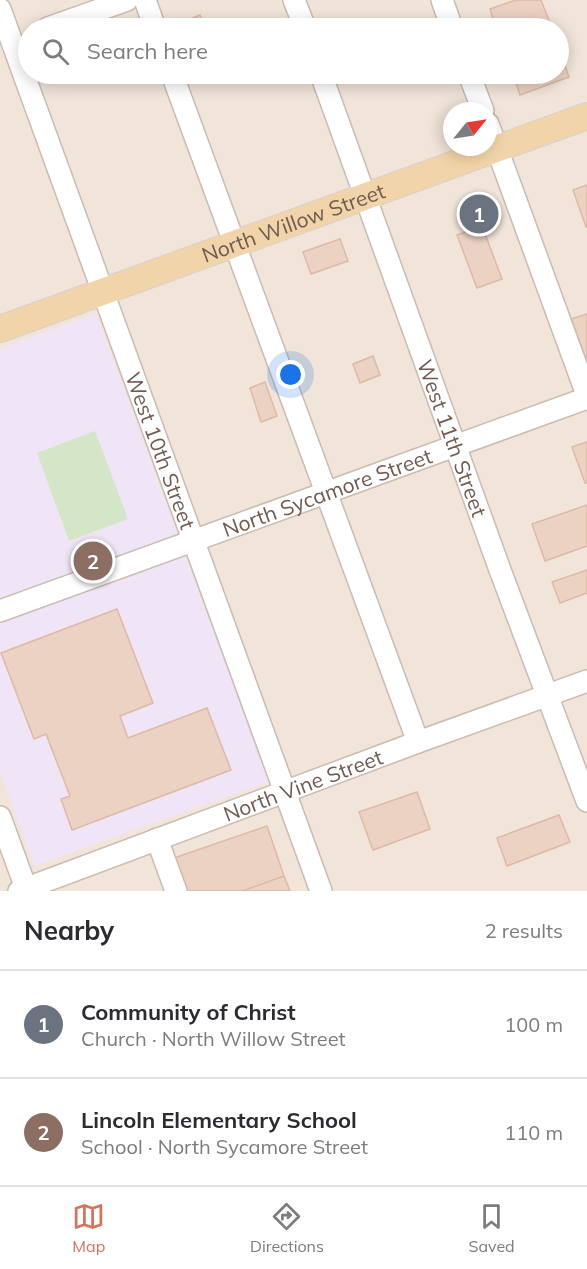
<!DOCTYPE html>
<html lang="en">
<head>
<meta charset="utf-8">
<style>
  :root { --surface:#fff; --page:#f7f7f7; --text:#2b2b33; --muted:#7c7c81; --line:#e1e1e2; --accent:#d5735c }
  body { margin:0; font-family:Mulish,sans-serif; background:var(--page); color:var(--text) }
  .compass { position:absolute; left:443px; top:102px; width:54px; height:54px; border-radius:50%; background:var(--surface); box-shadow:0 3px 15px #0003; rotate:60deg }
  .you { position:absolute; left:291px; top:375px; width:21px; height:21px; margin:-15px; border:4px solid #fff; border-radius:50%; background:#1a73e8; box-shadow:0 0 0 9px #1a73e833 }
  .badge { display:grid; place-items:center; width:39px; height:39px; border-radius:50%; background:var(--accent); color:#fff; font-size:20px; font-weight:700 }
  .pin { position:absolute; translate:-50% -50%; border:3px solid #fff; box-shadow:0 2px 6px #0006 }
  .list { margin:0; padding:0; list-style:none }
  h2 { display:flex; justify-content:space-between; align-items:center; height:78px; margin:0; padding:0 24px; font-size:26px }
  h2 small { font-size:20px; font-weight:400; color:var(--muted) }
  .list li { display:grid; grid-template-columns:39px 1fr auto; gap:18px; align-items:center; box-sizing:border-box; height:108px; padding:0 24px; border-top:2px solid var(--line) }
  .list b { display:block; font-size:22px; white-space:nowrap }
  .list p { margin:0; font-size:20px; white-space:nowrap; color:var(--muted) }
  .list em { font-size:20px; font-style:normal; color:var(--muted) }
  .icon { flex:none; width:33px; height:33px; fill:none; stroke:currentColor; stroke-width:2; stroke-linecap:round; stroke-linejoin:round }
  .map { position:relative; flex:none; width:587px; height:891px; overflow:hidden }
  .search { position:absolute; background:var(--surface); box-shadow:0 3px 15px #0003; left:18px; right:18px; top:18px; height:66px; display:flex; align-items:center; gap:15px; box-sizing:border-box; padding:0 21px; border-radius:33px; color:var(--muted); font-size:22px }
  .sheet { height:294px; background:var(--surface) }
  nav { display:flex; justify-content:space-around; align-items:center; box-sizing:border-box; height:84px; border-top:2px solid var(--line); background:var(--surface); font-size:16px; color:var(--muted) }
  nav a { display:grid; justify-items:center; gap:3px }
  nav .on { color:var(--accent) }
  .map>svg:first-child { display:block }
  .residential { fill:#f1e4d8; fill-rule:evenodd }
  .education { fill:#f0e5f6 }
  .green { fill:#d5e6c8 }
  .building { fill:#ecd2c3; stroke:#ddb9a6; stroke-width:1.5 }
  .lines { fill:none; stroke-linecap:round; stroke-linejoin:round }
  .minor-casing { stroke:#cbbbb0; stroke-width:24 }
  .major-casing { stroke:#d7d1ce; stroke-width:28 }
  .minor { stroke:#fff; stroke-width:21 }
  .major { stroke:#f1d4a9; stroke-width:26 }
  .labels { text-anchor:middle; dominant-baseline:central; stroke-width:4.5; stroke-linejoin:round; paint-order:stroke }
  .street-label { font-size:21px; fill:#715a4f; stroke:#fdf7ee }
</style>
</head>
<body>
<div class="map">
<svg width="587" height="891" viewBox="0 0 587 891">
  <rect width="100%" height="100%" fill="#faf3e9"/>
  <path class="residential" d="M0,0H587V891H0ZM28,28H558V74H28ZM452,111H488V147H452Z"/>
  <path class="education" d="M96,313L269,782L34,866L0,772V349Z"/>
  <path class="green" d="M95,431L128,519L69,541L37,453Z"/>
  <path class="building" d="M516,0H541L552,28H496L490,9Z
    M200,15L205,28H183L181,23Z
    M558,47L569,77L520,95L513,74H558Z
    M587,185V227H586L573,190Z
    M482,226L502,279L477,288L457,235Z
    M340,239L348,261L311,274L303,252Z
    M587,314V360H586L571,319Z
    M373,356L380,375L360,383L353,364Z
    M265,382L277,416L261,422L250,388Z
    M587,442V483H585L572,447Z
    M587,505V546L545,561L532,524Z
    M587,570V593L560,603L552,582Z
    M117,609L153,703L120,716L128,738L207,708L231,770L72,830L61,799L70,796L46,734L34,739L1,653Z
    M417,792L430,829L373,850L359,812Z
    M559,815L570,842L507,866L497,838Z
    M267,826L284,876L242,891H186L174,858Z
    M284,876L290,891H242Z"/>
  <g class="lines">
    <g class="minor-casing">
      <g id="minor">
        <path d="M145,0L155,28"/>
        <path d="M294,0L305,28"/>
        <path d="M442,0L452,28"/>
        <path id="s1" d="M0,9L321,891"/>
        <path d="M48,28L127,0"/>
        <path d="M172,74L418,742"/>
        <path id="s2" d="M321,74L500,570L587,801"/>
        <path d="M469,74L483,111"/>
        <path d="M488,124L587,395"/>
        <path id="s3" d="M0,611L587,398"/>
        <path d="M0,817L27,891"/>
        <path d="M157,839L176,891"/>
        <path id="s4" d="M19,891L418,742L587,681"/>
      </g>
    </g>
    <g class="major-casing">
      <g id="major">
        <path id="s5" d="M0,329L587,116"/>
      </g>
    </g>
    <use href="#minor" class="minor"/>
    <use href="#major" class="major"/>
  </g>
  <g class="labels">
    <g class="street-label">
      <text stroke="none"><textPath href="#s5" startOffset="312">North Willow Street</textPath></text>
      <text stroke="none"><textPath href="#s2" startOffset="387">West 11th Street</textPath></text>
      <text stroke="none"><textPath href="#s1" startOffset="470">West 10th Street</textPath></text>
      <text stroke="none"><textPath href="#s3" startOffset="348">North Sycamore Street</textPath></text>
      <text stroke="none"><textPath href="#s4" startOffset="303">North Vine Street</textPath></text>
    </g>
  </g>
</svg>
<svg class="compass" viewBox="-18 -18 36 36"><path d="M0-13l5 13h-10z" fill="#e53935"/><path d="M0 13l5-13h-10z" fill="#7c7c81"/></svg>
<div class="you"></div>
<div class="pin badge" style="left:479px;top:214px;background:#6b7280">1</div>
<div class="pin badge" style="left:93px;top:561px;background:#8d6e63">2</div>
<div class="search"><svg class="icon" aria-label="search" viewBox="0 0 24 24"><circle cx="10" cy="10" r="6"/><path d="M15 15l6 6"/></svg>Search here</div>
</div>
<section class="sheet">
<h2>Nearby<small>2 results</small></h2>
<ul class="list">
<li><span class="badge" style="background:#6b7280">1</span><div><b>Community of Christ</b><p>Church · North Willow Street</p></div><em>100 m</em></li>
<li><span class="badge" style="background:#8d6e63">2</span><div><b>Lincoln Elementary School</b><p>School · North Sycamore Street</p></div><em>110 m</em></li>
</ul>
</section>
<nav>
<a class="on"><svg class="icon" aria-label="map" viewBox="0 0 24 24"><path d="M3 6l6-2 6 2 6-2v14l-6 2-6-2-6 2zM9 4v14M15 6v14"/></svg>Map</a>
<a><svg class="icon" aria-label="directions" viewBox="0 0 24 24"><path d="M12 3l9 9-9 9-9-9zM9 14v-3h6M13 9l2 2-2 2"/></svg>Directions</a>
<a><svg class="icon" aria-label="saved" viewBox="0 0 24 24"><path d="M7 4h10v16l-5-4-5 4z"/></svg>Saved</a>
</nav>
</body>
</html>
